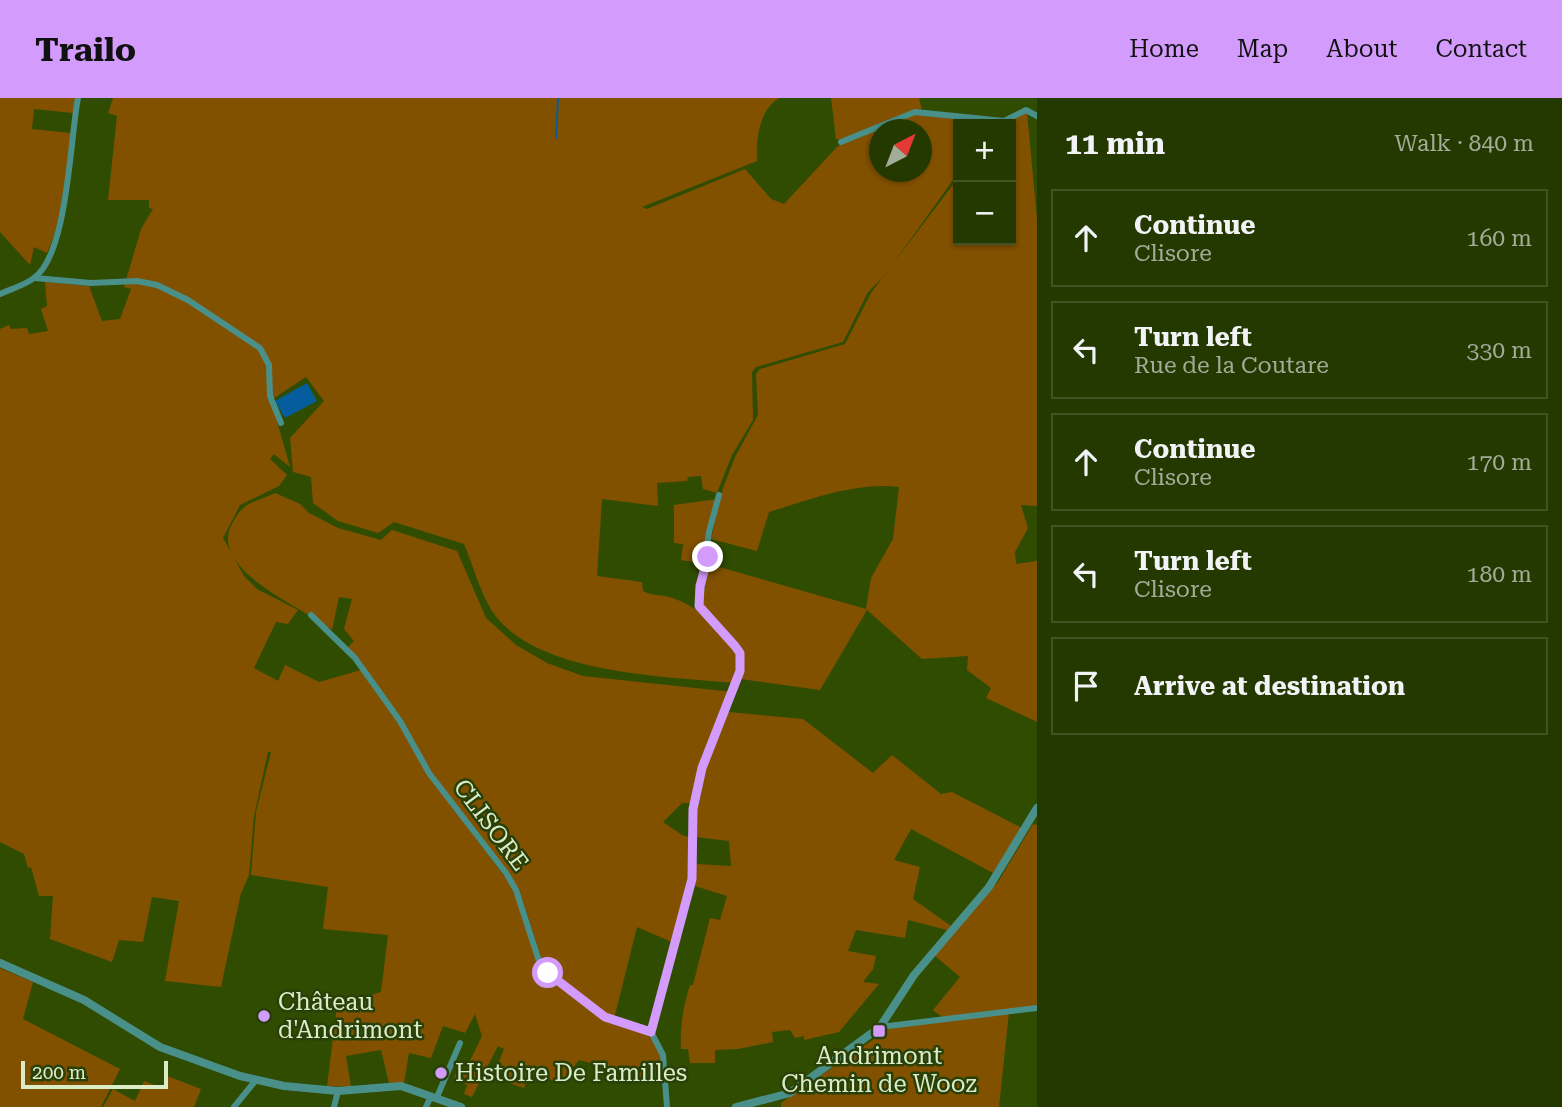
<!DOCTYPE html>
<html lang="en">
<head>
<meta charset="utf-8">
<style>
  :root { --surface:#243900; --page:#30440f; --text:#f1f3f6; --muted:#a3ac99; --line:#415322; --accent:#d39cfc }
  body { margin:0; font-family:"Roboto Serif",serif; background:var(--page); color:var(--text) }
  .controls { position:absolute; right:21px; top:21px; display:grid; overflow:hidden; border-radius:0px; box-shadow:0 2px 5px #0004 }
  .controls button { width:63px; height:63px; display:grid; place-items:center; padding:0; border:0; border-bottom:2px solid var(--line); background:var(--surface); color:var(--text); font:35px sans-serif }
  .compass { position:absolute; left:869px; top:21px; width:63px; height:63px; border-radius:50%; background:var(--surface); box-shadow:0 2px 5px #0004; rotate:42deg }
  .scale { position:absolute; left:21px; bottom:18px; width:147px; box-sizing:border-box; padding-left:7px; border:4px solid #daecc8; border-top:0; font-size:19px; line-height:24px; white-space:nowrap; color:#daecc8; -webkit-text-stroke:5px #294008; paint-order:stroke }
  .stop { position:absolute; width:21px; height:21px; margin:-16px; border:5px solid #d39cfc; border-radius:50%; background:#fff }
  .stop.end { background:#d39cfc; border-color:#fff; box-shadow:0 2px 7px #0008 }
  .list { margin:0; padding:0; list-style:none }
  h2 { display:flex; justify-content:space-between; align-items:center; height:91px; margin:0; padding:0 28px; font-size:30px }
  h2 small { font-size:23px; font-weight:400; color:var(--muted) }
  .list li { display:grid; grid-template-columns:46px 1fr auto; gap:21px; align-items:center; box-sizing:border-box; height:98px; margin:0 14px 14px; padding:0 14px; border:2px solid var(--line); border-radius:0px }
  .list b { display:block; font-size:26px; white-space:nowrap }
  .list p { margin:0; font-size:23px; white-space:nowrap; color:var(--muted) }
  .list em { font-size:23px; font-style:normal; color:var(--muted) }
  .icon { flex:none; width:38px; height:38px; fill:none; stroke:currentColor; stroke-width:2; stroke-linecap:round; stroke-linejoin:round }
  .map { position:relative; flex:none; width:1037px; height:1009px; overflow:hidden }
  header { display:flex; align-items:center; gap:42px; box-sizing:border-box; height:98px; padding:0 35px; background:var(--accent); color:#111 }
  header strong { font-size:33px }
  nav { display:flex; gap:38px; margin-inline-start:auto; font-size:24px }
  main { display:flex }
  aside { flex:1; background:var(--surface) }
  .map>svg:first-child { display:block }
  .green { fill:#825100; fill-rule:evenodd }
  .water { fill:#055d9e }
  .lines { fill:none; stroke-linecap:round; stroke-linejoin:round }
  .stream { stroke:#055d9e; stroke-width:2 }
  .minor { stroke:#49908b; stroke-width:6 }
  .tertiary { stroke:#49908b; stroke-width:8 }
  .route { stroke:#d39cfc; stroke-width:9 }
  .poi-dot { fill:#d39cfc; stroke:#294008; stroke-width:2.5 }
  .labels { text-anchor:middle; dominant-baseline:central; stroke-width:5; stroke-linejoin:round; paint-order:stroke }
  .street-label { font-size:24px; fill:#daecc8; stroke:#294008 }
  .poi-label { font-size:24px; fill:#daecc8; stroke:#294008; text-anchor:start }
</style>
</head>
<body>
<header>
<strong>Trailo</strong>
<nav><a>Home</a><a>Map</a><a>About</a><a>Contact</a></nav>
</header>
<main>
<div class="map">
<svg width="1037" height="1009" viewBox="0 0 1037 1009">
  <rect width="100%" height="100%" fill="#304c00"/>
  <path class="green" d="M0,0H76L73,15L34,11L32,31L71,35C67,75 64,118 47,155L34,149L30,167L0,134Z
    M113,0H779C759,12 756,41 757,63L642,109L647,111L745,71L771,101L784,106L837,49L846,44L917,16L989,22L993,25L958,26V75L885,177L868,194L843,244L756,269L752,274L753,322L732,357L717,395L703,391L701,378L688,379L687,383L657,385L658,408L602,401L597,478L642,484L643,493C653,499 665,496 675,501C704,511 718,533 738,556L736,585C666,578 525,577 488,506C478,487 472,465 464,446L394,424L378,435L338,423L313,405L311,379L293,374L290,340L324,303L306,279L271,302L290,369L274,356L270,361L287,377L279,388L240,407L223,440L244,478L257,491L298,512L288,526L276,524L254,570L278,583L285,567L319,584L361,572L400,625L425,673L511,787L544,875L601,919L647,934L662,956L663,985L579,962L561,985L529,975L524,990L506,984L508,979L496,972L504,951L498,948L472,999L464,996L467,987L453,981L459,969L466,971L482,938L475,916L465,935L443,928L431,960L409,955L404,985H389L381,952L346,958L351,989L327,988L337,908L381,894L388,837L323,831L328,789L251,777L256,714L271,654H268L254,718L249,777L241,795L221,889L165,883L179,803L152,799L143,844L119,842L112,864L50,841L53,798H39L31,769L28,770L24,756L0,744V231L9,227L11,231L27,230L29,236L48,233L41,211L47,208L45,184L89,188L102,223L120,221L131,191L124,189L141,131L153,111L149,110V102H108L117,18L108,15ZM880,32H922V74H880Z
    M831,0H919L922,12L908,14L842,42L836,41Z
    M1027,14L1037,121V408L1021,407L1028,430L1015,454L1016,466L1037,463V624L986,600L991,590L967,572L968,558L922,561L867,512L820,592L741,581C747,547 722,528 700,504L701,489L709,466L866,511L871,480L893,441L899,389C855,384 812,401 769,414L757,453L711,441L723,390L735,359L758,317L756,276L760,271L845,246L871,195L958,80V142H1011V26H998Z
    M275,395L300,406L309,415L338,430L381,442L392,432L457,453L486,520L516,547L547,565L583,578L733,594L706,649L692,705H682L663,724L682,737L693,740L689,787L672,844L637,829L614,921L544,869L522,800L449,701L348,549L354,543L344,531L352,501L339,499L332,532C305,510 207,472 232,426C236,418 241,410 249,406C257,402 267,399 275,395Z
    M717,401L705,466L681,462L683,446L674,445V407Z
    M728,614L803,621L873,675L892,657L941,696L952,694L1022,730L995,776L911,731L894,762L920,769L913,801L951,828L947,832L908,822L905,840L856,832L848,853L876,858L873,871L863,884L879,886L839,934L804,942V938L795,940L790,932L772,934L773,944L738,951L715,952V965H690L688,951H681C680,928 683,909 690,887H693L710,820L720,822L727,798L695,788L696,766L731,768L729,743L696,739C694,695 705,652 728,614Z
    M1033,726L1037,727V910L946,922L933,912L960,879L934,857L998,784Z
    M0,870L33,884L23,921L120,971L101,1009H0Z
    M1009,914L999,1009H781V1005L890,930Z
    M167,978L201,991L194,1009H103L113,991L135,1003L144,983L162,990Z"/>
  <path class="water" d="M307,285L317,303L285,320L275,303Z"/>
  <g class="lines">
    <path class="stream" d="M556,40L558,0"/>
    <path class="minor" d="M841,44L915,14L1004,23L1026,12L1037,18
      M35,180L91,185L137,183L157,187L188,202L260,250L269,267L270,298L281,325
      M0,196C11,191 25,187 34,180C68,156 70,40 78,0
      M311,517L355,560L400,623L429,675L506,775L516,792L539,863L548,875L605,919L651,934
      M880,929L1037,910
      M651,934L692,781L693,711L702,670L740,573L739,555L735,548L699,508L709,434L719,397
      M651,934L663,957L667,1009
      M437,999L460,945
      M234,1009L256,982
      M334,1009L338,993
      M426,1009L431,998"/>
    <path class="tertiary" d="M0,865L84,902L160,949L240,978L284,988L338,993L401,988L461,1009
      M736,1009L790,995L880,929L914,877L989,789L1037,710"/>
  </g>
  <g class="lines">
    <path class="route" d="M548,875L605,919L651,934L692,781L693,711L702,670L740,573V555L735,548L699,508L700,488L708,459"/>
  </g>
  <g class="poi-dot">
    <circle cx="264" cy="918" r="7"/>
    <rect x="872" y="926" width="14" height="14" rx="3.5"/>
    <circle cx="441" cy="975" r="7"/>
  </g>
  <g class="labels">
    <g class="street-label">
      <text transform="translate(491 727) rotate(53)">CLISORE</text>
    </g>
    <g class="poi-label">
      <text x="278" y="904">Château<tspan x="278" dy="28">d'Andrimont</tspan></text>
      <text x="879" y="958" text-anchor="middle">Andrimont<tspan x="879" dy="28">Chemin de Wooz</tspan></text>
      <text x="455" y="975">Histoire De Familles</text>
    </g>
  </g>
</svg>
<div class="controls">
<button>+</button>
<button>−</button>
</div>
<svg class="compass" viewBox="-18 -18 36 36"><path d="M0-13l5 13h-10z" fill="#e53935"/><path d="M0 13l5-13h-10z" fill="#a3ac99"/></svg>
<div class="scale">200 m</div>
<div class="stop" style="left:548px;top:875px"></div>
<div class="stop end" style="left:708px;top:459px"></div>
</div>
<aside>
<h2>11 min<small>Walk · 840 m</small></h2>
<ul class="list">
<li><svg class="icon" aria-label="ahead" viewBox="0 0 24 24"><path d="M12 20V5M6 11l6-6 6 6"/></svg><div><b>Continue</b><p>Clisore</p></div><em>160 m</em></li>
<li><svg class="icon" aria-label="left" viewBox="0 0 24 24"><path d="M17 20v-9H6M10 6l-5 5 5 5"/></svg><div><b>Turn left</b><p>Rue de la Coutare</p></div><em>330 m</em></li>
<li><svg class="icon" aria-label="ahead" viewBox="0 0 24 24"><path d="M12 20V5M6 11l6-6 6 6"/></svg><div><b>Continue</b><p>Clisore</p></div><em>170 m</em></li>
<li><svg class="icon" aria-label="left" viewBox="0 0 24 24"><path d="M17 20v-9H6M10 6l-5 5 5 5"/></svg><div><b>Turn left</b><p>Clisore</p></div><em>180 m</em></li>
<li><svg class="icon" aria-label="arrive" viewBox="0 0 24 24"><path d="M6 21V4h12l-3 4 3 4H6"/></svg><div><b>Arrive at destination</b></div></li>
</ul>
</aside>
</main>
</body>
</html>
